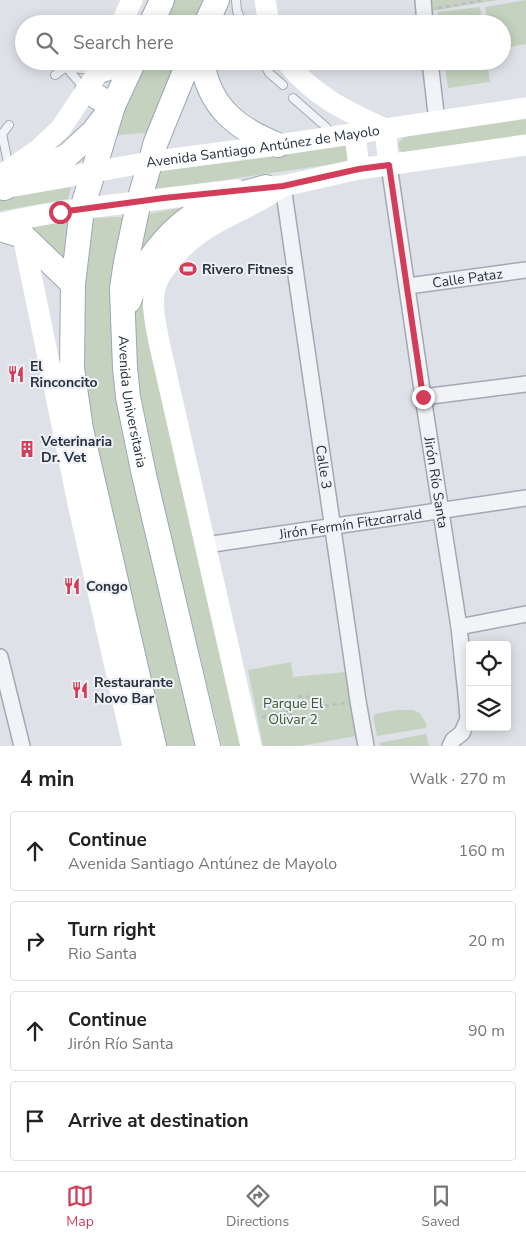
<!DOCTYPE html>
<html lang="en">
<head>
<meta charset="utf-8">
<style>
  :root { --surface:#fff; --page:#f6f6f6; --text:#222; --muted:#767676; --line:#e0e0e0; --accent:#d33d59 }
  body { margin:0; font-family:"Nunito Sans",sans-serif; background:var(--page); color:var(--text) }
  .controls { position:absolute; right:15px; bottom:15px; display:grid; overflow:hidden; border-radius:5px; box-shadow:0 2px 12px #0003 }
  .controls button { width:45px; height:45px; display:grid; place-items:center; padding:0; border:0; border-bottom:1px solid var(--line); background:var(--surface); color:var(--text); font:25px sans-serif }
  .stop { position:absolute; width:15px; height:15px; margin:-11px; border:4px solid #d33d59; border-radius:50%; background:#fff }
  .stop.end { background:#d33d59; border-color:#fff; box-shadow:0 1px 5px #0008 }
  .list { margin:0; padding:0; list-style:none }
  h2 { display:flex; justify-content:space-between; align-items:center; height:65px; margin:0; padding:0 20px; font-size:21px }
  h2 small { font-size:16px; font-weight:400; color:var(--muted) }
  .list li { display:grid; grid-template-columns:32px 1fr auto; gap:15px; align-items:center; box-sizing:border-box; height:80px; margin:0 10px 10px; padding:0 10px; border:1px solid var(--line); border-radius:5px }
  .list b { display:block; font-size:19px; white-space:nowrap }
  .list p { margin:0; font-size:16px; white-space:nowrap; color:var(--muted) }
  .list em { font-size:16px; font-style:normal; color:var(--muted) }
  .icon { flex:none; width:28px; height:28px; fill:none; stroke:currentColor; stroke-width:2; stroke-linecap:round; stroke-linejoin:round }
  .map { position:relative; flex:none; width:526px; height:746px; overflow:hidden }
  .search { position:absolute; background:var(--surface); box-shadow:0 2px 12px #0003; left:15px; right:15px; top:15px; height:55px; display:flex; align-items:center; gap:12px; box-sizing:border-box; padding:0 18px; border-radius:28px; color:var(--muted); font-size:19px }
  .sheet { height:425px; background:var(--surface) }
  nav { display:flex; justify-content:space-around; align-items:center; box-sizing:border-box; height:70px; border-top:1px solid var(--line); background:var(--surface); font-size:14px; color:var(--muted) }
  nav a { display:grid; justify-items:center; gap:2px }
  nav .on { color:var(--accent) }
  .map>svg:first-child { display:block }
  .green { fill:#c4d2bf }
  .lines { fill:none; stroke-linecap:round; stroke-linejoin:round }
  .lane-casing { stroke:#a3a9b2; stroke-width:10 }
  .street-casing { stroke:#a3a9b2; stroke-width:18 }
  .primary-casing { stroke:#9da7b4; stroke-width:26 }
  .path { stroke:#b8bdc3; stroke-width:2.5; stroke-dasharray:4 4; stroke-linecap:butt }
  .lane { stroke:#f1f3f6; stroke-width:8 }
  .street { stroke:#f1f3f6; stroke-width:15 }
  .secondary { stroke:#fff; stroke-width:21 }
  .primary { stroke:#fff; stroke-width:24 }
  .route { stroke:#d33d59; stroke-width:6 }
  .labels { text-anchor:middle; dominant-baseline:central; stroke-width:4; stroke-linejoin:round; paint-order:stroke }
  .street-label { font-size:14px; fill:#273140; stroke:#edf1f6 }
  .poi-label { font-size:14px; font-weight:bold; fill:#273140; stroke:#edf1f6; text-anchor:start }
  .park-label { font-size:14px; fill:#3d5c33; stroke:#edf1f6 }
</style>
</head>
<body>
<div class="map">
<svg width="526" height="746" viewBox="0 0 526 746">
  <rect width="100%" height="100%" fill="#dee2e8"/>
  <path class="green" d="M168,0H207L197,24H158Z
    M430,0H498L431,11Z
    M526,0V44L502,48V24H488L485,7Z
    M480,7L482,24H439L438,12Z
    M141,61H181L152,132L111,136Z
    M444,61H487L490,82L448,88Z
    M526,119V136L405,154L399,150L398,143L404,137Z
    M342,145L347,147L349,154L347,162L148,191L154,171Z
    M71,187L68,199L0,211V199Z
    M209,202L133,271L144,215Z
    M72,216L65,263L28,231L34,221Z
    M124,217L117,269L200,746H164L79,371L88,218Z
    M149,287L240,746H222L142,418L132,337V310Z
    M291,662L293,677L345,672L356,736L300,746H263L248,670Z
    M396,710H413L420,713L427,725L426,728L377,736L373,717L375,714Z
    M426,734L429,746H380L379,743Z"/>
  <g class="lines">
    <g class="lane-casing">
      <path id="lane" d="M236,0L237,11L243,24
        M263,61L269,73L283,85
        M66,67L84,88
        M55,75L66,67L97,71
        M293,98L326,127L332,135
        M9,125L2,134L9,167"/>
    </g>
    <g class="street-casing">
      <g id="street">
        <path d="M423,0L425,24"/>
        <path d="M430,61L437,122"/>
        <path id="s1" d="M389,165L423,397L459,627L467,704L468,719L462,733L453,740L450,746"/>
        <path id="s2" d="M283,186L358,701L366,746"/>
        <path id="s3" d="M408,286L526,270"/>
        <path d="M423,397L526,384"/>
        <path id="s4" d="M206,545L526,498"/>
        <path d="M459,627L526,614"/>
        <path d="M0,657L22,746"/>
      </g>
    </g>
    <g class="primary-casing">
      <g id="primary">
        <path d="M151,24L162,0"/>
        <path d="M206,24L217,0"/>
        <path d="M134,61L113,106L82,209L73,284L72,368L81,429L154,746"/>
        <path id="s6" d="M189,61L156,142L139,201L126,262L122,288L123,317L125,367L128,397L144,475L208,746"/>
        <path d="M202,61C209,107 237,129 278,145"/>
        <path d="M99,71L118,65L122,61"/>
        <path d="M4,188L68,155L93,132L113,106L87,91"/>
        <path d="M0,229L23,236L73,284"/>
        <path d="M129,301C144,256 179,216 224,199C238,194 252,191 266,187"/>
      </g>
    </g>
    <path class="path" d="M438,8L485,0
      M290 710a14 14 0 1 1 28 0a14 14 0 1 1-28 0Z
      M317,707L345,703
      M262,717L290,711"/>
    <use href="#lane" class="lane"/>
    <use href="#street" class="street"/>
    <g class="secondary">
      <path d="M265,0L269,24"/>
      <path d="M121,24L132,0"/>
      <path d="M286,61C313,96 346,111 385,129"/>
      <path d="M385,129L389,165"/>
      <path d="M355,133L359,169"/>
      <path d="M0,176L38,150L61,128L95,77"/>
      <path id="s5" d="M15,186L149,162L278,145L526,108"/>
      <path d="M270,187L283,186L359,169L526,145"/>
      <path d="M0,224C24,217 48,214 72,210C127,203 182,196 237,190"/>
      <path d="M23,236L79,508L133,746"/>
      <path d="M251,746L159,342C156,325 151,306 155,288C157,278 163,270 170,262C200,221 244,214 283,186"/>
    </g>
    <use href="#primary" class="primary"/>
  </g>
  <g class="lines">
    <path class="route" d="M60,212L164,198L283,186L359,169L389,165L423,397"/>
  </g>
  <defs>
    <g id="stadium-bare" transform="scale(1.35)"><path d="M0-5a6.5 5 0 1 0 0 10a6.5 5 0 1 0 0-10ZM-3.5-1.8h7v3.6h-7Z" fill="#d33d59" stroke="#edf1f6" stroke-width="2.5" paint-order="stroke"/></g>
    <g id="restaurant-bare" transform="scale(1.35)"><path d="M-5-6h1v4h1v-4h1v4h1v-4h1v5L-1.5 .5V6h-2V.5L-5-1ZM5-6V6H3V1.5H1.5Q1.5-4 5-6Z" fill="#d33d59" stroke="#edf1f6" stroke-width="2.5" paint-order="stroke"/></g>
    <g id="building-bare" transform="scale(1.35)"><path d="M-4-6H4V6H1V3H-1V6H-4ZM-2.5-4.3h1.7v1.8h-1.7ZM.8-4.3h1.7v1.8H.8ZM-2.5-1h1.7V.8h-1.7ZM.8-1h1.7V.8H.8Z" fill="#d33d59" stroke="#edf1f6" stroke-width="2.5" paint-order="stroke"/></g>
  </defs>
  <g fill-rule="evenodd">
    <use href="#stadium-bare" x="188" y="269"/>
    <use href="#restaurant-bare" x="16" y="374"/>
    <use href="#building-bare" x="27" y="449"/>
    <use href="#restaurant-bare" x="72" y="586"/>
    <use href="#restaurant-bare" x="80" y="690"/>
  </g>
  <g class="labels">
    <g class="street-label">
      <text stroke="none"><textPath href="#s5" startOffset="251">Avenida Santiago Antúnez de Mayolo</textPath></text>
      <text stroke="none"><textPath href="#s3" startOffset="60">Calle Pataz</textPath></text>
      <text stroke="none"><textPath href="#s6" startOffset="352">Avenida Universitaria</textPath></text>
      <text stroke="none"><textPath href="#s2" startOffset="284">Calle 3</textPath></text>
      <text stroke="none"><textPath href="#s1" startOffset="321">Jirón Río Santa</textPath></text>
      <text stroke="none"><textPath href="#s4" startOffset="146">Jirón Fermín Fitzcarrald</textPath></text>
    </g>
    <g class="poi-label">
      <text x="202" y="269">Rivero Fitness</text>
      <text x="30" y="366">El<tspan x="30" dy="16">Rinconcito</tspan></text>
      <text x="41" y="441">Veterinaria<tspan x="41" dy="16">Dr. Vet</tspan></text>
      <text x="86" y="586">Congo</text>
      <text x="94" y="682">Restaurante<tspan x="94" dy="16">Novo Bar</tspan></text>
    </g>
    <g class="park-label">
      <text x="293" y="703">Parque El<tspan x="293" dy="16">Olivar 2</tspan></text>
    </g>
  </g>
</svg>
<div class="controls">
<button><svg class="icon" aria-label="locate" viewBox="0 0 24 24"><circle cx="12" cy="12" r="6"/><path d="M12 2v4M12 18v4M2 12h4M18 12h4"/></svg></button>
<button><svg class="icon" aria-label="layers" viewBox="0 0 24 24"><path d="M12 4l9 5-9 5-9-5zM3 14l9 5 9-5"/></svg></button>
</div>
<div class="stop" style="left:60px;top:212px"></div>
<div class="stop end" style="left:423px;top:397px"></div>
<div class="search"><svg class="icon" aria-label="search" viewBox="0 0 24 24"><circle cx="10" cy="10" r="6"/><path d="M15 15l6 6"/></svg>Search here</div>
</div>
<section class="sheet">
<h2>4 min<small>Walk · 270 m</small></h2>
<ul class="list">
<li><svg class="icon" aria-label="ahead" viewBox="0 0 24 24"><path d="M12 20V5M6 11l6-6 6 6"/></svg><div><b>Continue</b><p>Avenida Santiago Antúnez de Mayolo</p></div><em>160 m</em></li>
<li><svg class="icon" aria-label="right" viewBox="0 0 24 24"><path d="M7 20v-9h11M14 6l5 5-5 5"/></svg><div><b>Turn right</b><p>Rio Santa</p></div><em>20 m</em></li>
<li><svg class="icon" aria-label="ahead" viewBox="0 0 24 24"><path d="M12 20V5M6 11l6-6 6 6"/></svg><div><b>Continue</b><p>Jirón Río Santa</p></div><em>90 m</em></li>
<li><svg class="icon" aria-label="arrive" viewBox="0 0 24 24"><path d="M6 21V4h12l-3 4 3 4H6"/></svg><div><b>Arrive at destination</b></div></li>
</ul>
</section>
<nav>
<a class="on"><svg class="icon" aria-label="map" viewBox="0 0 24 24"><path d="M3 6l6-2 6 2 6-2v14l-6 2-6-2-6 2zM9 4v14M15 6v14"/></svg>Map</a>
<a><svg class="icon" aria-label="directions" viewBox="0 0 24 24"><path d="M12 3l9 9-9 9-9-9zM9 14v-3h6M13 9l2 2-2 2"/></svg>Directions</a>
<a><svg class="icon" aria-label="saved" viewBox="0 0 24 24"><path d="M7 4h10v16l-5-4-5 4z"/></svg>Saved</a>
</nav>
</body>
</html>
